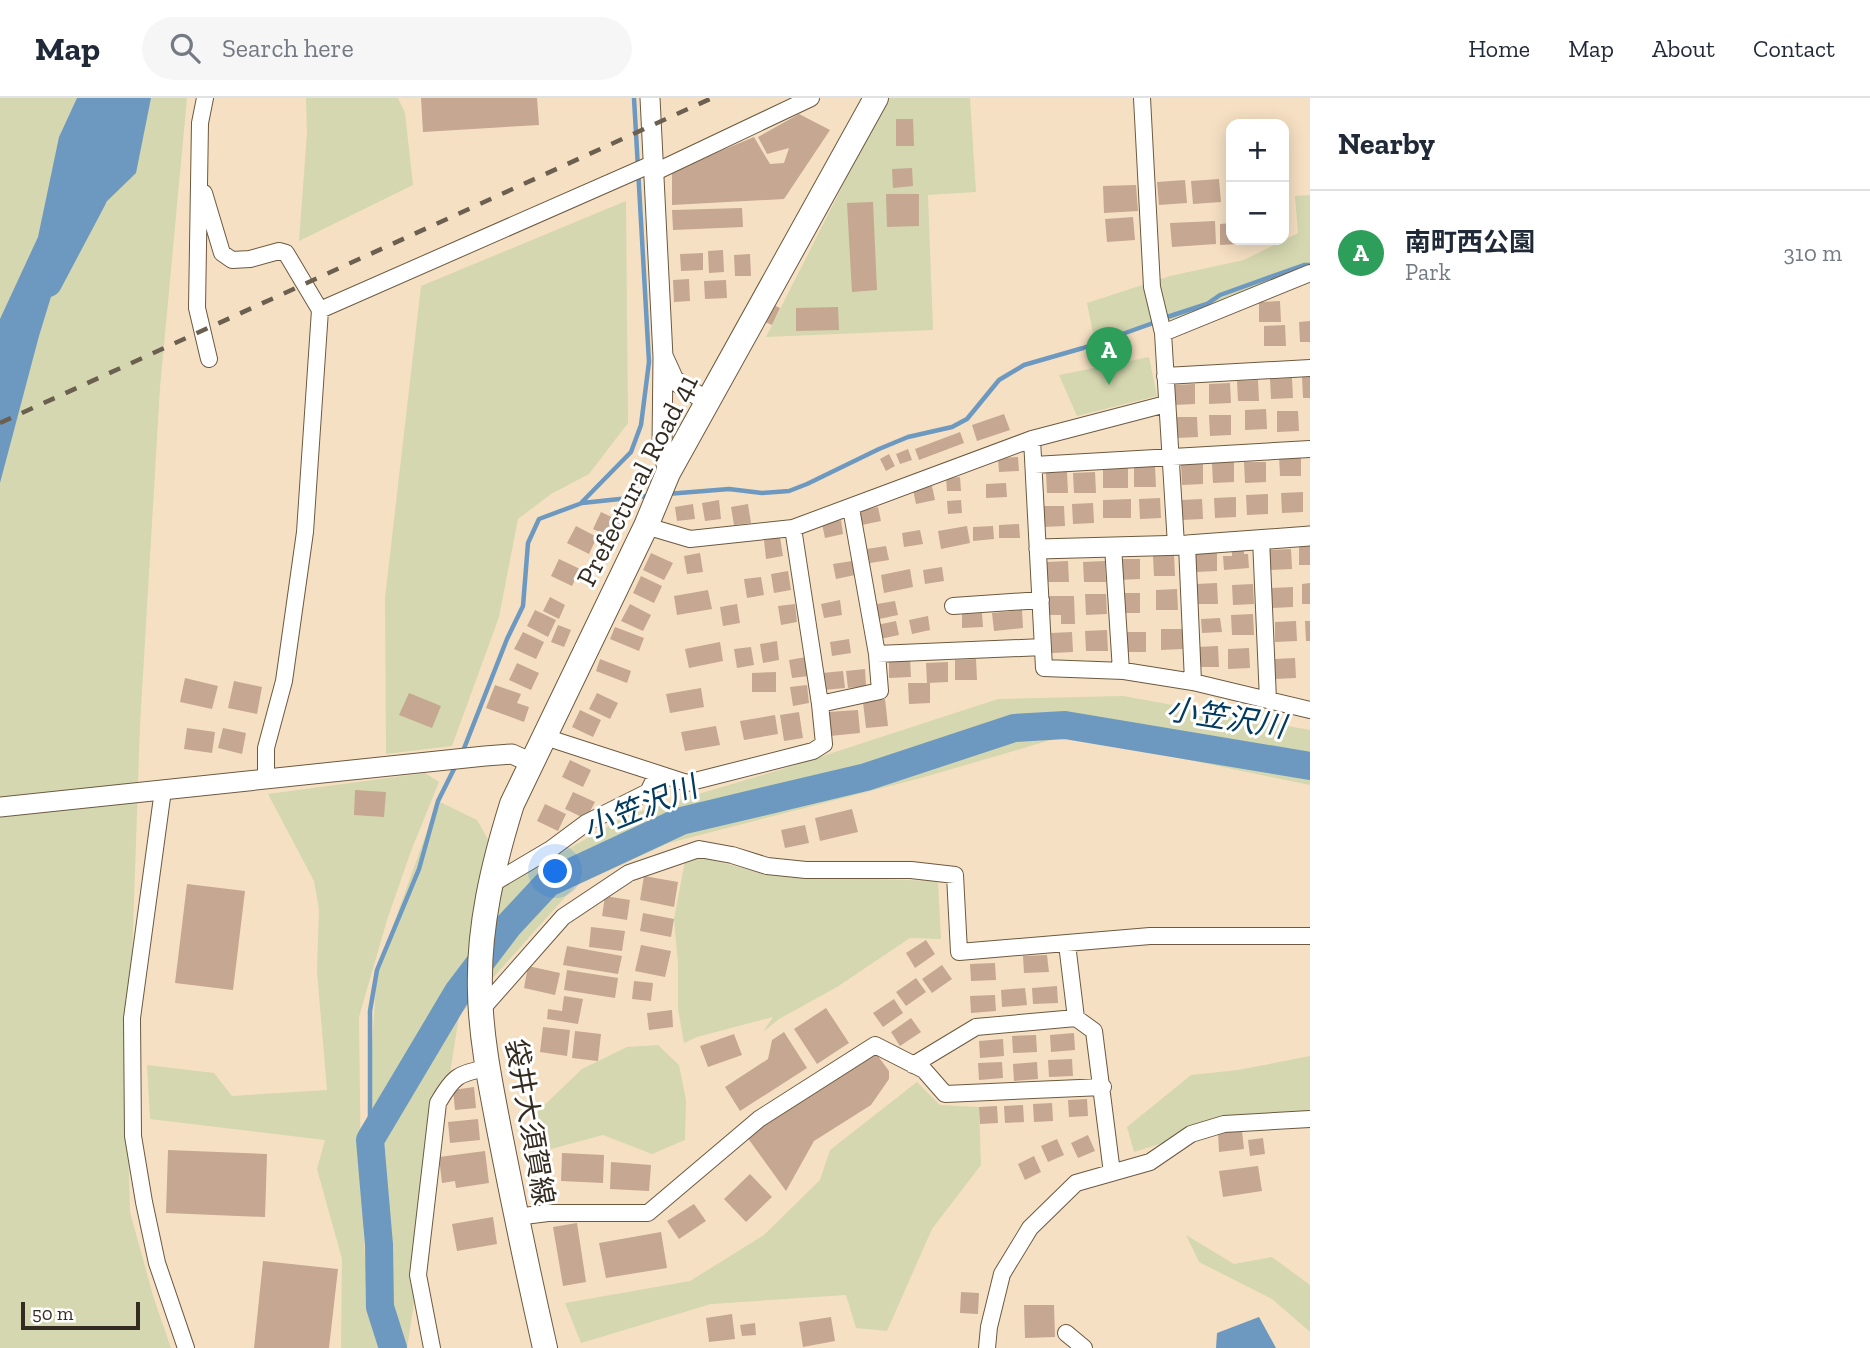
<!DOCTYPE html>
<html lang="en">
<head>
<meta charset="utf-8">
<style>
  :root { --surface:#fff; --page:#f6f6f7; --text:#1f2937; --muted:#747a83; --line:#e0e1e3; --accent:#111827 }
  body { margin:0; font-family:"Zilla Slab","Noto Sans JP",serif; background:var(--page); color:var(--text) }
  .controls { position:absolute; right:21px; top:21px; display:grid; overflow:hidden; border-radius:14px; box-shadow:0 4px 18px #0003 }
  .controls button { width:63px; height:63px; display:grid; place-items:center; padding:0; border:0; border-bottom:2px solid var(--line); background:var(--surface); color:var(--text); font:35px sans-serif }
  .scale { position:absolute; left:21px; bottom:18px; width:119px; box-sizing:border-box; padding-left:7px; border:4px solid #342c21; border-top:0; font-size:19px; line-height:24px; white-space:nowrap; color:#342c21; -webkit-text-stroke:5px #fff; paint-order:stroke }
  .you { position:absolute; left:556px; top:774px; width:24px; height:24px; margin:-18px; border:5px solid #fff; border-radius:50%; background:#1a73e8; box-shadow:0 0 0 10px #1a73e833 }
  .badge { display:grid; place-items:center; width:46px; height:46px; border-radius:50%; background:var(--accent); color:#fff; font-size:23px; font-weight:700 }
  .pin { position:absolute; translate:-50% -58px; filter:drop-shadow(0 2px 4px #0008) }
  .pin::after { content:''; position:absolute; top:37px; width:24px; height:21px; background:inherit; clip-path:polygon(0 0,100% 0,50% 100%) }
  .list { margin:0; padding:0; list-style:none }
  h2 { display:flex; justify-content:space-between; align-items:center; height:91px; margin:0; padding:0 28px; font-size:30px }
  h2 small { font-size:23px; font-weight:400; color:var(--muted) }
  .list li { display:grid; grid-template-columns:46px 1fr auto; gap:21px; align-items:center; box-sizing:border-box; height:126px; padding:0 28px; border-top:2px solid var(--line) }
  .list b { display:block; font-size:26px; white-space:nowrap }
  .list p { margin:0; font-size:23px; white-space:nowrap; color:var(--muted) }
  .list em { font-size:23px; font-style:normal; color:var(--muted) }
  .icon { flex:none; width:38px; height:38px; fill:none; stroke:currentColor; stroke-width:2; stroke-linecap:round; stroke-linejoin:round }
  .map { position:relative; flex:none; width:1310px; height:1250px; overflow:hidden }
  header { display:flex; align-items:center; gap:42px; box-sizing:border-box; height:98px; padding:0 35px; background:var(--surface); border-bottom:2px solid var(--line) }
  header strong { font-size:33px }
  nav { display:flex; gap:38px; margin-inline-start:auto; font-size:24px }
  .search { width:490px; height:63px; background:var(--page); display:flex; align-items:center; gap:18px; box-sizing:border-box; padding:0 24px; border-radius:38px; color:var(--muted); font-size:26px }
  main { display:flex }
  aside { flex:1; background:var(--surface) }
  .map>svg:first-child { display:block }
  .green { fill:#d4d7af }
  .water { fill:#6d99c1 }
  .lines { fill:none; stroke-linecap:round; stroke-linejoin:round }
  .stream { stroke:#6d99c1; stroke-width:4.5 }
  .river { stroke:#6d99c1; stroke-width:28 }
  .building { fill:#c5a792 }
  .minor-casing { stroke:#6c5940; stroke-width:18 }
  .tertiary-casing { stroke:#6c5940; stroke-width:21 }
  .primary-casing { stroke:#6c5940; stroke-width:26 }
  .minor { stroke:#fff; stroke-width:16 }
  .tertiary { stroke:#fff; stroke-width:19 }
  .primary { stroke:#fff; stroke-width:24 }
  .rail { stroke:#6b5f4f; stroke-width:4.5; stroke-dasharray:12 12; stroke-linecap:butt }
  .labels { text-anchor:middle; dominant-baseline:central; stroke-width:6; stroke-linejoin:round; paint-order:stroke }
  .street-label { font-size:28px; fill:#342c21; stroke:#fff }
  .water-label { font-size:30px; font-style:italic; fill:#033a60; stroke:#fff }
</style>
</head>
<body>
<header>
<strong>Map</strong>
<div class="search"><svg class="icon" aria-label="search" viewBox="0 0 24 24"><circle cx="10" cy="10" r="6"/><path d="M15 15l6 6"/></svg>Search here</div>
<nav><a>Home</a><a>Map</a><a>About</a><a>Contact</a></nav>
</header>
<main>
<div class="map">
<svg width="1310" height="1250" viewBox="0 0 1310 1250">
  <rect width="100%" height="100%" fill="#f6e0c3"/>
  <path class="green" d="M0,0H187L160,290L140,627L127,1007L130,1114L154,1201L171,1250H0Z
    M306,0H398L405,15L413,87L299,143L307,35Z
    M887,0H970L976,94L928,97L933,232L766,239Z
    M1310,97V175L1177,220L1094,240L1087,205L1170,178L1244,162L1298,135L1295,98Z
    M626,103L628,325L589,376L551,396L518,421L499,519L452,648L386,656L385,500L421,188Z
    M1149,259L1157,298L1077,318L1059,277Z
    M1123,598L1310,632V687L1068,637L921,680L669,745L575,788L459,918L407,1250H397L379,1147L370,979L377,872L438,703L477,722L512,783L628,717L786,670L998,601Z
    M425,675L439,684L411,753L387,822L359,919L361,1080L365,1161L384,1250H341L342,1161L317,1071L325,1042L150,1021L147,967L214,975L232,998L327,992L317,873L319,811L314,783L268,696Z
    M704,760L774,778L938,783L941,841L910,840L837,889L779,921L763,934L773,919L697,939L684,945L678,911V866L674,821L685,763Z
    M658,947L679,967L686,1002L685,1042L652,1056L603,1037L551,1051L534,1017L582,971L627,949Z
    M1310,958V1015L1224,1026L1134,1054L1127,1029L1191,977L1238,972Z
    M917,984L940,1007L979,1009L981,1067L932,1131L887,1233L856,1230L846,1197L711,1206L581,1245L565,1205L690,1183L764,1137L820,1082L830,1052Z
    M1186,1137L1234,1166L1272,1159L1310,1187V1234L1272,1201L1199,1164Z"/>
  <path class="water" d="M77,0H151L136,75L69,140L39,238L0,385V221L38,139L59,39Z
    M1259,1219L1276,1250H1216L1217,1235Z"/>
  <g class="lines">
    <path class="stream" d="M1164,220L1207,206L1220,197L1304,167H1310
      M667,396L729,391L762,395L789,393L807,386L879,351L908,339L952,329L967,321L999,282L1024,267L1083,250L1156,224
      M582,404L631,354L641,327L649,264L634,0
      M463,653L507,541L523,508L528,445L539,421L582,405L648,398
      M370,1042V913L377,872L419,771L438,703L456,667"/>
    <path class="river" d="M48,185L93,100
      M393,1250L380,1209L379,1147L370,1042L458,894L508,828L548,785L681,723L866,679L1014,630L1065,627L1310,668"/>
  </g>
  <path class="building" d="M421,0H537L539,27L423,34Z
    M799,16L830,32L784,101L672,107V73L754,39L770,66L784,65L789,50L767,56L758,39Z
    M896,21H913L914,48H896Z
    M912,70L913,88L893,90L892,71Z
    M1219,81L1221,104L1193,106L1191,83Z
    M1185,82L1187,105L1159,107L1157,84Z
    M1136,87L1138,113L1104,115L1103,88Z
    M886,96H919V128L887,129Z
    M873,104L877,192L852,194L847,105Z
    M742,110L743,129L673,132L672,112Z
    M1133,119L1135,142L1107,144L1105,121Z
    M1215,123L1216,146L1172,149L1170,125Z
    M1231,125V142H1239V146L1220,147V126Z
    M723,152L724,174L709,175L708,153Z
    M703,155V172L681,173L680,156Z
    M750,156L751,178H735L734,157Z
    M689,181L690,203L674,204L673,182Z
    M726,182L727,200L705,201L704,183Z
    M759,200L780,210L772,227L750,217Z
    M1280,203L1281,224H1259V204Z
    M838,209L839,232L796,233V210Z
    M1310,223V244H1300L1299,224Z
    M1285,227L1286,248H1264V228Z
    M1302,279H1310V300H1303Z
    M1292,280L1293,300L1271,301L1270,281Z
    M1258,282L1259,303H1238L1237,283Z
    M1230,285L1231,305L1209,306V286Z
    M1195,286V306L1174,307L1173,287Z
    M1266,311L1267,331L1245,332V312Z
    M1277,313H1298L1299,333L1277,334Z
    M1004,316L1010,332L977,343L972,327Z
    M1209,317H1231V337L1210,338Z
    M1176,319H1197L1198,339L1176,340Z
    M960,334L964,345L919,362L915,351Z
    M908,351L912,362L900,366L896,356Z
    M889,356L895,368L886,373L880,361Z
    M1301,357V378H1280L1279,358Z
    M1018,359L1019,373L999,374L998,360Z
    M1234,364V384L1213,385L1212,365Z
    M1244,364H1266V384L1245,385Z
    M1203,366V386L1182,387L1181,367Z
    M1155,368L1156,389H1134V369Z
    M1103,370H1128V390H1103Z
    M1067,374L1068,395H1047L1046,375Z
    M1095,374L1096,395H1074L1073,375Z
    M960,379L961,393H947L946,380Z
    M1006,385L1007,399L986,400V386Z
    M932,388L935,402L916,406L913,392Z
    M1303,394V414L1282,415L1281,395Z
    M1268,396V416L1247,417L1246,397Z
    M1236,399V419L1215,420L1214,400Z
    M1160,400L1161,420L1140,421L1139,401Z
    M1131,401V420H1103V402Z
    M1202,401L1203,421L1181,422V402Z
    M719,402L721,421L705,423L702,405Z
    M961,402L962,415L948,416L947,403Z
    M1093,405L1094,425L1073,426L1072,406Z
    M693,406L695,421L677,423L675,409Z
    M748,406L751,425L734,427L731,409Z
    M1043,408H1064L1065,428L1043,429Z
    M878,409L881,423L862,427L859,413Z
    M601,414L622,424L614,441L593,431Z
    M841,422L843,436L825,440L822,426Z
    M1019,426L1020,440H999V427Z
    M576,428L597,439L589,456L567,445Z
    M967,428L970,445L941,451L938,433Z
    M993,428L994,441L973,443V429Z
    M920,432L923,446L904,449L902,435Z
    M780,439L783,458L766,461L764,442Z
    M1299,447H1310V467H1299Z
    M886,448L889,462L870,465L867,451Z
    M1291,451L1292,471L1270,472V452Z
    M1232,452H1244V456H1248L1249,470L1224,472L1223,458H1232Z
    M1195,453H1217V473L1196,474Z
    M651,455L673,465L664,482L643,472Z
    M700,455L703,474L687,476L684,458Z
    M1174,457L1175,478H1154L1153,458Z
    M559,461L580,471L572,488L551,478Z
    M1118,461H1140V481L1119,482Z
    M852,463L855,477L836,481L833,466Z
    M1068,463L1069,484H1047V464Z
    M1105,463L1106,484H1084L1083,464Z
    M942,469L944,483L925,486L923,472Z
    M910,471L913,489L884,495L881,477Z
    M788,473L791,492L774,495L771,476Z
    M641,478L662,488L654,505L633,495Z
    M761,479L764,497L747,500L744,481Z
    M1217,485L1218,506H1197L1196,486Z
    M1310,485V506H1302V486Z
    M1253,486L1254,506L1233,507L1232,487Z
    M1293,489V509L1272,510L1271,490Z
    M1177,491L1178,512H1156V492Z
    M708,492L712,511L677,517L674,498Z
    M1118,495H1140V515H1119Z
    M1085,496H1106L1107,516L1086,517Z
    M1045,498H1074L1075,526H1061V517H1046Z
    M550,499L565,507L559,521L543,513Z
    M840,502L842,517L824,520L821,506Z
    M895,503L898,517L879,521L877,506Z
    M630,506L651,517L643,533L621,523Z
    M737,506L740,525L723,528L720,509Z
    M795,506L797,524L781,527L778,508Z
    M535,512L556,522L548,539L527,528Z
    M1022,512L1023,530L994,533L992,515Z
    M982,515L983,529L962,530V516Z
    M1253,516L1254,537H1232L1231,517Z
    M928,518L930,532L912,536L909,522Z
    M1220,520L1222,534L1202,535L1201,521Z
    M896,523L899,537L880,541L877,527Z
    M1296,523L1297,543L1275,544V524Z
    M1305,523H1310V543H1306Z
    M558,527L571,532L564,549L551,544Z
    M615,529L644,540L639,553L610,541Z
    M1161,531H1182L1183,551L1161,552Z
    M1107,532L1108,553H1086L1085,533Z
    M523,534L544,544L536,561L514,551Z
    M1072,534L1073,554L1052,555L1051,535Z
    M1124,534H1146V554H1125Z
    M849,541L851,555L832,558L830,544Z
    M777,543L779,562L763,565L760,546Z
    M720,544L723,563L689,570L685,551Z
    M1218,548L1219,569H1197V549Z
    M751,549L754,567L737,570L734,551Z
    M1249,550L1250,570L1228,571V551Z
    M806,559L809,578L792,580L789,562Z
    M910,559L911,579L889,580V560Z
    M1295,560L1296,580L1274,581V561Z
    M600,561L631,573L627,585L596,573Z
    M976,561L977,582H955V562Z
    M948,564V584L927,585L926,565Z
    M517,565L539,575L531,592L509,582Z
    M865,571L866,588L848,590L846,573Z
    M843,573L845,590L824,592L822,575Z
    M776,574V594H752V575Z
    M185,580L218,588L212,611L180,604Z
    M234,583L262,589L257,616L228,610Z
    M908,585H930V605L909,606Z
    M495,587L521,596L517,605L529,609L524,624L486,610Z
    M807,587L809,605L793,608L790,589Z
    M701,590L704,609L670,615L666,596Z
    M409,595L441,608L432,630L399,617Z
    M597,595L618,605L610,621L589,611Z
    M885,601L888,628L866,630L863,604Z
    M580,612L601,622L593,639L572,629Z
    M858,612L860,635L830,638L828,614Z
    M799,614L803,640L784,643L780,617Z
    M775,617L778,636L744,642L740,623Z
    M716,628L720,647L685,653L681,634Z
    M187,630L215,634L212,655L184,651Z
    M223,630L246,635L242,656L218,650Z
    M570,662L591,672L583,689L562,679Z
    M355,692L386,694L384,719L354,717Z
    M573,694L595,704L586,721L565,711Z
    M545,706L566,716L558,733L537,723Z
    M852,711L858,734L820,743L815,720Z
    M805,727L809,745L785,750L781,732Z
    M644,778L678,784L674,809L640,802Z
    M187,786L245,793L233,892L175,885Z
    M605,798L630,802L627,822L602,818Z
    M643,815L674,821L671,839L640,833Z
    M591,829L625,833L622,853L589,849Z
    M926,842L935,856L915,870L906,855Z
    M641,847L671,853L665,879L635,873Z
    M567,848L622,858L618,876L563,867Z
    M1047,857L1049,874L1024,875L1023,858Z
    M995,865L996,882L971,883L970,866Z
    M942,867L952,881L932,895L922,881Z
    M528,868L560,875L555,897L524,890Z
    M567,872L618,880L615,900L564,892Z
    M916,880L926,894L906,908L896,894Z
    M634,883L653,885L651,903L632,901Z
    M1057,888L1058,905L1033,906L1032,890Z
    M1025,890L1027,907L1002,909L1001,892Z
    M995,897L996,913L971,915L970,898Z
    M564,898L583,901L578,926L547,921L548,911L562,913Z
    M894,901L903,915L883,929L873,915Z
    M826,910L849,945L817,966L794,931Z
    M672,912L673,929L649,932L647,915Z
    M911,920L921,934L900,948L891,934Z
    M543,929L570,932L567,958L540,954Z
    M575,933L601,936L598,963L572,960Z
    M784,934L807,970L740,1013L725,989L768,961L772,942Z
    M1074,935L1075,952L1051,954L1050,937Z
    M734,936L742,957L708,969L700,948Z
    M1036,937L1037,954L1013,955L1012,938Z
    M1003,941L1004,958L980,960L979,943Z
    M872,950L889,973V981L871,1007L814,1043L786,1093L747,1039Z
    M1072,961L1073,978L1049,979L1048,962Z
    M1002,964L1003,980L979,982L978,965Z
    M1037,964L1038,981L1014,983L1013,966Z
    M474,989L476,1010L455,1012L453,992Z
    M1087,1001L1088,1018L1069,1019L1068,1002Z
    M1052,1005L1053,1023L1034,1024L1033,1006Z
    M1023,1007L1024,1024L1005,1025L1004,1008Z
    M997,1008L998,1025L980,1026L979,1009Z
    M478,1021L480,1042L450,1045L448,1024Z
    M1242,1033L1244,1051L1219,1054L1218,1035Z
    M1088,1037L1095,1053L1078,1060L1071,1045Z
    M1263,1040L1265,1056L1250,1058L1248,1042Z
    M1057,1041L1064,1057L1048,1064L1041,1048Z
    M168,1052L267,1056L265,1119L166,1115Z
    M485,1053L489,1085L456,1090L455,1083L442,1085L439,1059Z
    M562,1055L604,1057L603,1085L561,1083Z
    M1034,1058L1041,1074L1025,1082L1018,1066Z
    M611,1064L651,1067L649,1093L610,1091Z
    M1258,1068L1262,1093L1223,1099L1219,1073Z
    M750,1076L772,1099L746,1124L724,1101Z
    M694,1106L706,1123L679,1141L667,1123Z
    M493,1119L497,1146L457,1153L452,1126Z
    M577,1125L586,1184L563,1188L553,1129Z
    M661,1134L667,1170L606,1180L599,1145Z
    M263,1163L338,1171L329,1250H254Z
    M961,1194L979,1195L978,1216L960,1215Z
    M1024,1207H1054L1055,1239L1025,1240Z
    M732,1216L735,1241L709,1244L706,1220Z
    M831,1219L835,1243L803,1249L799,1224Z
    M755,1225L756,1237L742,1238L740,1227Z"/>
  <g class="lines">
    <g class="minor-casing">
      <path id="minor" d="M205,0L200,25L197,210L209,261
        M1142,0L1152,189L1163,235L1176,447
        M653,75L811,0
        M204,95L222,155L232,162L250,161L279,153L286,155L320,212
        M1163,235L1310,175
        M1165,278L1310,270
        M1032,341L1044,570L1124,573L1193,584L1310,612
        M1034,367L1310,351
        M646,428L690,441L793,430L1032,341L1166,306
        M1261,441L1268,602
        M1187,447L1193,584
        M1113,448L1121,573
        M953,508L1041,502
        M877,556L1043,549
        M820,606L880,593L877,556L851,410
        M545,639L687,685L813,653L824,646L820,606L793,430
        M266,681V650L284,583L305,434L320,212L652,66
        M163,692L132,920L133,1038L144,1104L157,1165L186,1250
        M490,787L551,751L586,725L648,694L657,676
        M1067,846L1076,920L1094,933L1112,1075
        M481,912L563,819L629,775L699,751L732,757L767,768L806,772H911L955,777L959,854L1150,838H1310
        M913,967L976,929L1076,920
        M516,1119L548,1115H648L759,1021L875,947L924,972L945,996L1103,989
        M1066,1235L1084,1250
        M432,1250L418,1177L438,1005C453,979 458,975 487,970
        M987,1250L989,1229L1002,1176L1030,1130L1076,1085L1150,1064L1191,1036L1224,1026L1310,1021"/>
    </g>
    <g class="tertiary-casing">
      <path id="tertiary" d="M650,0L663,259L662,348L668,375
        M664,260L674,282L708,304
        M1039,451L1187,447L1310,438
        M0,709L485,658L512,656L532,665"/>
    </g>
    <g class="primary-casing">
      <path id="primary" d="M545,1250C529,1179 514,1108 500,1036C491,989 481,942 480,894C478,830 493,767 512,706L646,428L668,375L876,0"/>
    </g>
    <use href="#minor" class="minor"/>
    <use href="#tertiary" class="tertiary"/>
    <use href="#primary" class="primary"/>
    <path class="rail" d="M0,325L712,0"/>
  </g>
  <g class="labels">
    <g class="street-label">
      <text transform="translate(637 382) rotate(-63)">Prefectural Road 41</text>
      <text transform="translate(530 1024) rotate(80)">袋井大須賀線</text>
    </g>
    <g class="water-label">
      <text transform="translate(1226 620) rotate(9)">小笠沢川</text>
      <text transform="translate(640 710) rotate(-22)">小笠沢川</text>
    </g>
  </g>
</svg>
<div class="controls">
<button>+</button>
<button>−</button>
</div>
<div class="scale">50 m</div>
<div class="you"></div>
<div class="pin badge" style="left:1109px;top:287px;background:#2e9e5b">A</div>
</div>
<aside>
<h2>Nearby<small></small></h2>
<ul class="list">
<li><span class="badge" style="background:#2e9e5b">A</span><div><b>南町西公園</b><p>Park</p></div><em>310 m</em></li>
</ul>
</aside>
</main>
</body>
</html>
